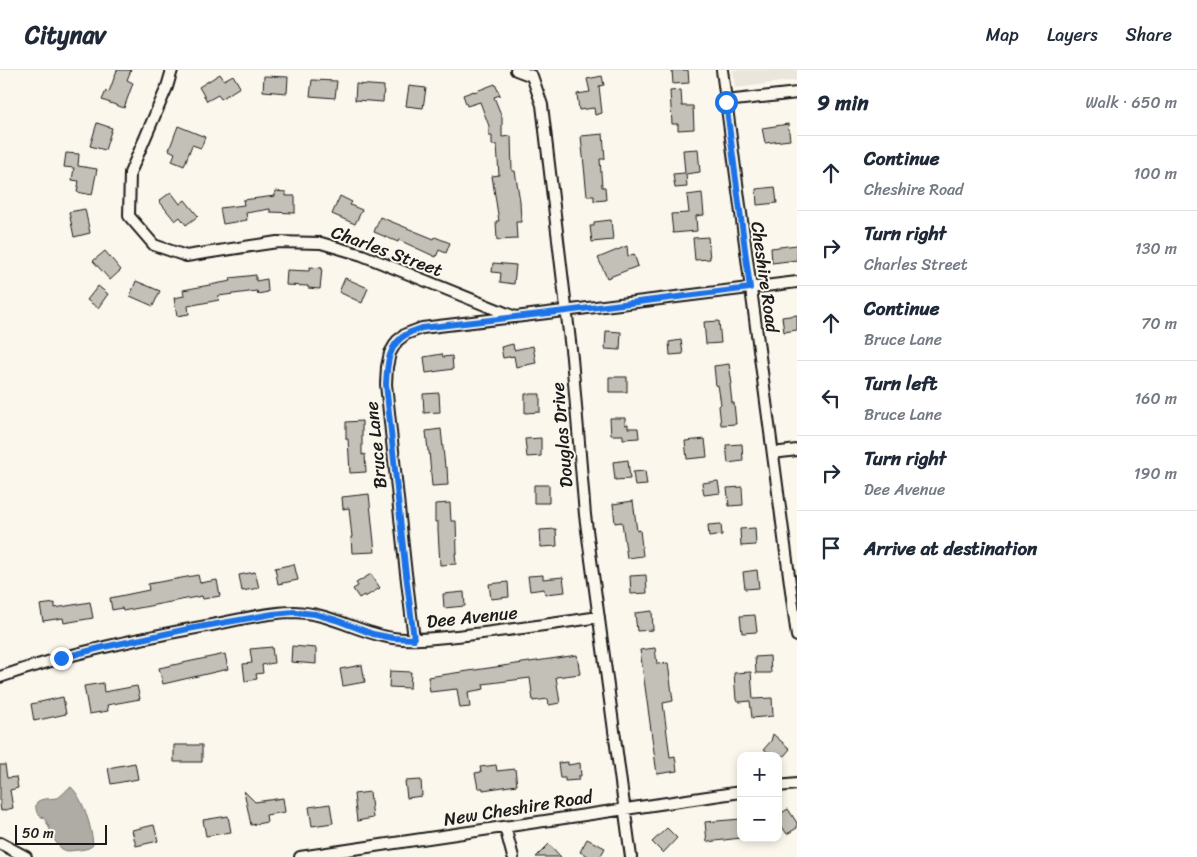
<!DOCTYPE html>
<html lang="en">
<head>
<meta charset="utf-8">
<style>
  :root { --surface:#fff; --page:#f2f2f3; --text:#1f2937; --muted:#747a83; --line:#e0e1e3 }
  body { margin:0; font-family:Sriracha,sans-serif; background:var(--page); color:var(--text) }
  .controls { position:absolute; right:15px; bottom:15px; display:grid; overflow:hidden; border-radius:10px; box-shadow:0 2px 8px #0003 }
  .controls button { width:45px; height:45px; display:grid; place-items:center; padding:0; border:0; border-bottom:1px solid var(--line); background:var(--surface); color:var(--text); font:25px sans-serif }
  .scale { position:absolute; left:15px; bottom:12px; width:92px; box-sizing:border-box; padding-left:5px; border:2px solid #1c1c1c; border-top:0; font-size:14px; line-height:18px; white-space:nowrap; color:#1c1c1c; -webkit-text-stroke:4px #fbf7ec; paint-order:stroke }
  .stop { position:absolute; width:15px; height:15px; margin:-11px; border:4px solid #1a73e8; border-radius:50%; background:#fff }
  .stop.end { background:#1a73e8; border-color:#fff; box-shadow:0 1px 5px #0008 }
  .list { margin:0; padding:0; list-style:none }
  h2 { display:flex; justify-content:space-between; align-items:center; height:65px; margin:0; padding:0 20px; font-size:21px }
  h2 small { font-size:16px; font-weight:400; color:var(--muted) }
  .list li { display:grid; grid-template-columns:32px 1fr auto; gap:15px; align-items:center; box-sizing:border-box; height:75px; padding:0 20px; border-top:1px solid var(--line) }
  .list b { display:block; font-size:19px; white-space:nowrap }
  .list p { margin:0; font-size:16px; white-space:nowrap; color:var(--muted) }
  .list em { font-size:16px; font-style:normal; color:var(--muted) }
  .icon { flex:none; width:28px; height:28px; fill:none; stroke:currentColor; stroke-width:2; stroke-linecap:round; stroke-linejoin:round }
  .map { position:relative; flex:none; width:797px; height:787px; overflow:hidden }
  header { display:flex; align-items:center; gap:30px; box-sizing:border-box; height:70px; padding:0 25px; background:var(--surface); border-bottom:1px solid var(--line) }
  header strong { font-size:24px }
  nav { display:flex; gap:28px; margin-inline-start:auto; font-size:18px }
  main { display:flex }
  aside { flex:1; background:var(--surface) }
  .map>svg:first-child { display:block }
  .built { fill:#eae6dc }
  .water { fill:#afaca5; stroke:#74726e }
  .building { fill:#c3c0b8; stroke:#1c1c1c }
  .lines { fill:none; stroke-linecap:round; stroke-linejoin:round }
  .street-casing { stroke:#1c1c1c; stroke-width:14 }
  .street { stroke:#fbf7ec; stroke-width:10 }
  .route { stroke:#1a73e8; stroke-width:6 }
  .labels { text-anchor:middle; dominant-baseline:central; stroke-width:4; stroke-linejoin:round; paint-order:stroke }
  .street-label { font-size:18px; fill:#1c1c1c; stroke:#fbf7ec }
</style>
</head>
<body>
<header>
<strong>Citynav</strong>
<nav><a>Map</a><a>Layers</a><a>Share</a></nav>
</header>
<main>
<div class="map">
<svg width="797" height="787" viewBox="0 0 797 787">
  <rect width="100%" height="100%" fill="#fbf7ec"/>
  <filter id="ink" filterUnits="userSpaceOnUse"><feTurbulence type="fractalNoise" baseFrequency=".02" numOctaves="2"/><feDisplacementMap in="SourceGraphic" scale="10" xChannelSelector="R" yChannelSelector="G"/><feConvolveMatrix kernelMatrix="1 2 1 2 8 2 1 2 1" color-interpolation-filters="sRGB"/></filter>
  <g filter="url(#ink)">
    <path class="built" d="M733,0H797V10L735,18Z"/>
    <path class="water" d="M71,717C83,728 92,758 93,775C89,779 85,779 79,780C74,780 68,782 64,780C54,775 51,760 46,751C44,747 40,747 37,743C36,740 35,735 37,732C43,727 53,730 59,727C64,724 66,719 71,717Z"/>
    <path class="building" d="M117,0H131L127,10L133,13L124,38L102,30L106,21L109,22Z
      M672,0H688L689,13L673,14Z
      M220,4L224,10L233,5L240,17L221,29L218,25L207,31L199,17Z
      M264,6L288,7L287,23L263,21Z
      M602,6L604,15L599,16L602,43L595,45L594,38L579,40L577,24L590,22L587,9Z
      M312,10L337,11L335,28L310,26Z
      M356,14L384,16L383,32L355,30Z
      M495,14L500,25L494,27L502,47V67L511,66L512,101H515L520,131L521,152H516L517,169L497,170L496,151H499L492,106L499,105L497,75H492V66H489V56L480,32L467,36L463,25L474,21V22Z
      M409,16L426,18L423,38L406,36Z
      M681,20L682,36H693L694,59L678,60V54H672L670,21Z
      M97,53L112,58L105,80L90,76Z
      M788,54L790,70L765,73L762,58Z
      M178,56L205,67L201,78L192,75L184,96L172,91L175,83L169,80Z
      M603,64L605,89H600L602,117H605L606,130L594,131V126H587L581,66Z
      M698,79L700,102L686,104L687,117L675,118L673,104L685,103L683,80Z
      M66,83L79,84L78,96L97,99L92,125L77,122L79,111L72,110L74,98L64,97Z
      M775,117L777,133L757,135L756,119Z
      M275,121L286,122V126H295V143L270,142V139L246,143L247,150L223,154L220,138L244,135L243,130L275,126Z
      M171,122L180,134L185,130L198,146L186,155L180,147L175,151L159,131Z
      M702,123L704,145L696,146L697,161L673,163L671,144L689,143L687,125Z
      M340,126L352,132L350,135L362,140L355,154L332,144Z
      M85,139L90,163L74,167L69,142Z
      M380,147L434,169L435,167L450,173L446,183L439,180L436,187L399,170L398,172L374,162Z
      M611,150L613,170L592,172L590,156H594V152Z
      M708,167L710,189L695,190L693,168Z
      M797,175V190L772,193L771,178Z
      M627,176L628,186L634,184L638,196L607,208L598,188Z
      M105,181L121,200L110,210L93,191Z
      M493,193L516,195L514,214L500,212L501,203L492,202Z
      M310,197L322,198L320,219L308,218V216L286,215L287,200L309,201Z
      M256,205V211L267,209L268,222L258,224L257,221L218,226L219,230L188,236L189,244L177,246L174,228L184,226L183,220L231,211L230,208Z
      M345,208L368,218L362,233L339,222Z
      M136,211L160,221L153,236L130,226Z
      M98,216L108,224L98,238L87,230Z
      M797,245V260L784,262L782,247Z
      M719,251L721,273L706,274L704,252Z
      M606,261L621,262L620,280L605,279Z
      M681,270L683,284L670,285L669,272Z
      M513,274L514,280L533,276L536,293L516,297L514,286L503,288L501,277Z
      M442,284L443,287L452,286L453,299L426,303L424,287Z
      M729,294L732,314H730L732,333H734L736,354L721,355L719,336L721,334L718,315L716,316L714,296Z
      M609,307H627V322H609Z
      M439,323L440,342L424,343L423,324Z
      M525,324H540V342L525,343Z
      M610,348H625V355L628,354V358H638L639,368L623,369V365H611Z
      M362,351V385L365,384L366,402L350,403L348,369H346V352Z
      M441,359L445,397H447L448,415L432,416L429,381H428L426,361Z
      M541,368V386L527,387L525,369Z
      M705,369L707,387L687,389L685,371Z
      M742,374L743,391L728,393L726,375Z
      M628,390L630,409L615,410L613,392Z
      M645,401L647,415L635,416L633,402Z
      M718,411L720,423L704,425L702,413Z
      M534,415H549V433H534Z
      M742,417L743,435L729,436L727,418Z
      M369,424L375,482L352,483L351,467H352L349,438L343,439L342,427Z
      M633,431L637,461L640,460L643,486L627,488L622,452L615,453L613,434Z
      M450,433L451,451H456L457,483H455L456,494L440,495L438,460V452H435V434Z
      M721,454L722,465L709,467L708,455Z
      M755,458L756,475L741,476L740,459Z
      M556,459L557,476L541,477L540,460Z
      M294,494L298,510L278,514L275,498Z
      M757,500L759,518L745,519L743,502Z
      M255,502L259,518L242,521L239,505Z
      M371,504L380,518L365,527L364,525L359,528L353,519L358,516L356,513Z
      M198,505L200,513L217,510L220,526L203,529L202,526L123,541L122,538L112,540L110,528L149,520L148,514Z
      M543,505V509L563,507L565,522L545,524L544,519L530,521L528,506Z
      M646,505L647,523L631,524L630,506Z
      M508,512L509,527L491,529L489,514Z
      M464,522L465,536L444,538L443,524Z
      M90,532L93,548L64,553L63,548L43,551L40,535L55,533V538Z
      M652,541L653,560L637,561L635,543Z
      M755,545L757,562L742,563L740,546Z
      M292,576L316,578V594L291,592Z
      M272,577L274,593L262,595L263,603L256,604L257,609L245,611L243,594L252,593L250,579Z
      M655,578L657,594L668,593L673,631L663,633L670,687L675,686L677,701L657,704L640,580Z
      M225,584L228,599L163,614L159,598Z
      M577,585L580,604L556,607L560,633L549,635L548,629L533,631L530,608L483,614L484,619L468,622L470,637L460,638L457,619L430,622L428,607Z
      M770,586L771,603H756L755,587Z
      M362,595L365,612L343,616L340,599Z
      M390,601L411,602L410,618L389,617Z
      M751,602L753,629L772,628L773,646L752,648L750,631L740,632L736,630L734,603Z
      M103,613L104,622L137,616L140,629L107,635L108,641L89,644L84,616Z
      M63,627L66,644L34,651L31,634Z
      M773,664L790,679L784,686H772L764,679L771,671Z
      M174,675H202V692H174Z
      M568,692V695L580,693L581,706H578L579,710L565,711V708H560L558,693Z
      M135,693L138,709L111,714L108,698Z
      M0,695H5L7,708L16,707L18,718L10,720L13,738L1,741L0,735Z
      M496,695L497,701L515,699L517,715L483,720V718H478L475,703L481,702L480,697Z
      M421,710L422,726L407,728L405,711Z
      M244,721L255,732L283,728L285,742L266,745L267,752L251,755Z
      M370,722L373,748L357,751L354,724Z
      M330,734L333,753L312,756L309,737Z
      M788,739L797,753V758L787,764L778,751V745Z
      M228,746L231,762L206,766L203,750Z
      M741,749V768L707,772L705,752Z
      M154,755L158,771L136,776L132,760Z
      M667,758L677,768L663,783L652,772Z
      M587,769L605,778L600,787H590L580,782Z
      M549,774L561,787H536Z"/>
    <g class="lines">
      <g class="street-casing">
        <path id="street" d="M172,0L167,17L130,103L129,146L154,175L186,186L277,172L321,173L362,185L515,247L797,212
          M516,0L532,6L542,35L572,288L585,445L631,787
          M722,0L797,566
          M726,31L797,23
          M773,383L797,380
          M414,569L405,495L386,314L387,297L390,283L397,271L406,264L422,258L514,247
          M0,607C69,583 141,568 212,555C238,550 268,542 294,542C331,543 358,563 393,568C413,571 436,568 457,566C504,561 552,554 599,547
          M778,716L797,714
          M505,757L513,787
          M0,773L26,787
          M300,787L741,722"/>
      </g>
      <use href="#street" class="street"/>
    </g>
  </g>
  <g class="lines" filter="url(#ink)">
    <path class="route" d="M61,588L104,577L188,559L273,544L294,542L315,544L336,550L373,564L393,568L414,569L405,496L386,314C387,295 388,274 407,264C411,261 417,260 422,258L566,241L750,218L726,32"/>
  </g>
  <g class="labels">
    <g class="street-label">
      <text transform="translate(387 181) rotate(20)">Charles Street</text>
      <text transform="translate(765 207) rotate(82)">Cheshire Road</text>
      <text transform="translate(562 365) rotate(-95)">Douglas Drive</text>
      <text transform="translate(376 375) rotate(-96)">Bruce Lane</text>
      <text transform="translate(472 547) rotate(-6)">Dee Avenue</text>
      <text transform="translate(518 738) rotate(-9)">New Cheshire Road</text>
    </g>
  </g>
</svg>
<div class="controls">
<button>+</button>
<button>−</button>
</div>
<div class="scale">50 m</div>
<div class="stop" style="left:726px;top:32px"></div>
<div class="stop end" style="left:61px;top:588px"></div>
</div>
<aside>
<h2>9 min<small>Walk · 650 m</small></h2>
<ul class="list">
<li><svg class="icon" aria-label="ahead" viewBox="0 0 24 24"><path d="M12 20V5M6 11l6-6 6 6"/></svg><div><b>Continue</b><p>Cheshire Road</p></div><em>100 m</em></li>
<li><svg class="icon" aria-label="right" viewBox="0 0 24 24"><path d="M7 20v-9h11M14 6l5 5-5 5"/></svg><div><b>Turn right</b><p>Charles Street</p></div><em>130 m</em></li>
<li><svg class="icon" aria-label="ahead" viewBox="0 0 24 24"><path d="M12 20V5M6 11l6-6 6 6"/></svg><div><b>Continue</b><p>Bruce Lane</p></div><em>70 m</em></li>
<li><svg class="icon" aria-label="left" viewBox="0 0 24 24"><path d="M17 20v-9H6M10 6l-5 5 5 5"/></svg><div><b>Turn left</b><p>Bruce Lane</p></div><em>160 m</em></li>
<li><svg class="icon" aria-label="right" viewBox="0 0 24 24"><path d="M7 20v-9h11M14 6l5 5-5 5"/></svg><div><b>Turn right</b><p>Dee Avenue</p></div><em>190 m</em></li>
<li><svg class="icon" aria-label="arrive" viewBox="0 0 24 24"><path d="M6 21V4h12l-3 4 3 4H6"/></svg><div><b>Arrive at destination</b></div></li>
</ul>
</aside>
</main>
</body>
</html>
